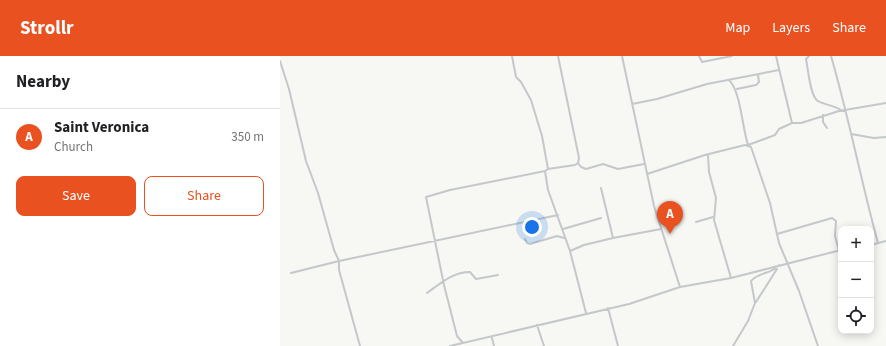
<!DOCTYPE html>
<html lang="en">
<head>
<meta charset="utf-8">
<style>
  :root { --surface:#fff; --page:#f2f2f2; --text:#202124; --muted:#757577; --line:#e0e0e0; --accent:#e95120 }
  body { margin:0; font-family:"Source Sans 3",sans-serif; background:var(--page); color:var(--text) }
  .controls { position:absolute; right:12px; bottom:12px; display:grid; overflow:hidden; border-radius:8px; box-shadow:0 2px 10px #0003 }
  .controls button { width:36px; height:36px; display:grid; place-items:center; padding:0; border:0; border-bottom:1px solid var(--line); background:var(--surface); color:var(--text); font:20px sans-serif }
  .you { position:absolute; left:252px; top:171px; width:14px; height:14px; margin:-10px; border:3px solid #fff; border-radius:50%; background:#1a73e8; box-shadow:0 0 0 6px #1a73e833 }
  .badge { display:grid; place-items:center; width:26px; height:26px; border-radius:50%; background:var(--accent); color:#fff; font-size:13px; font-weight:700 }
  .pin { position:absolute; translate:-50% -33px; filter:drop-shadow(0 1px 2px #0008) }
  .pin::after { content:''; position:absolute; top:21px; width:14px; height:12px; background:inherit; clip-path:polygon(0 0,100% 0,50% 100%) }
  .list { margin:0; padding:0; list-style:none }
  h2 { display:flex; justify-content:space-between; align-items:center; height:52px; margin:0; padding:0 16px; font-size:17px }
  h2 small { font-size:13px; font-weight:400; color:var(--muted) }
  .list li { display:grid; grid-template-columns:26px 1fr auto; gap:12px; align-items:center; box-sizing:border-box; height:56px; padding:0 16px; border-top:1px solid var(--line) }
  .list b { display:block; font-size:15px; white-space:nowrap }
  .list p { margin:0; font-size:13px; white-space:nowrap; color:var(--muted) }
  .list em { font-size:13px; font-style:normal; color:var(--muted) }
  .actions { display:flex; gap:8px; padding:12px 16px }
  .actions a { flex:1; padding:9px 0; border:1px solid var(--accent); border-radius:8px; text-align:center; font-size:14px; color:var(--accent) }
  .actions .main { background:var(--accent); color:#fff }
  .icon { flex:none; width:22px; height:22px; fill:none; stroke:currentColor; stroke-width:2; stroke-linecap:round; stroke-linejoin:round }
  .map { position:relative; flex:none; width:606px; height:290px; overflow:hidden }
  header { display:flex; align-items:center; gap:24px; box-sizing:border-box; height:56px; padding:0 20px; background:var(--accent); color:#fff }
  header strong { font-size:19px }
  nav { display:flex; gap:22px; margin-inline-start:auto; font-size:14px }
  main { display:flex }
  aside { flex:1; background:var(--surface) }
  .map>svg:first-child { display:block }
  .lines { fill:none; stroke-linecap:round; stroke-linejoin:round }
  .street { stroke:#c4c8cb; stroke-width:2 }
</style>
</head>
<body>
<header>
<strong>Strollr</strong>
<nav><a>Map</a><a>Layers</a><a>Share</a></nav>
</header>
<main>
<aside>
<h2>Nearby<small></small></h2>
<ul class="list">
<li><span class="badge">A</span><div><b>Saint Veronica</b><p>Church</p></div><em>350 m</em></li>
</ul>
<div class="actions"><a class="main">Save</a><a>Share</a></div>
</aside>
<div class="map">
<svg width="606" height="290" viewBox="0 0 606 290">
  <rect width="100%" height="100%" fill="#f7f7f3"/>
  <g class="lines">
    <path class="street" d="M232,0L236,21L241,26L251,44L262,80L268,113L265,115L268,134L290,195L306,257
      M342,0L374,150L400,231
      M419,0L422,6L452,0
      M496,0L512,67H521L559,55L606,47
      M529,0L526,3C528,12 530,41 538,45C545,49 553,49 561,54
      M551,0C569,62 581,125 598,187
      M0,5L9,33L26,105L38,137L54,194L59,205L278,159
      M449,24C461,36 462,71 468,89
      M457,33L476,29L479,26L478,19
      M352,48L377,43L427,28L499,14
      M543,59V66L547,72
      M571,78L594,82L606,81
      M468,89L495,79L499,73L512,67
      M428,99L429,116L436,142L434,164L451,222
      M298,107L301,111L306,113L323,108L338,113L364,108
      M268,113L295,109L298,107L299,102L278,0
      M367,118L425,99L465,89L471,91L490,147L499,187L519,235L538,290
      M321,132L333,182L381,173
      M416,166L433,161
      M283,173L321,162
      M497,178L552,162L556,165L555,180L559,195
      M245,183L247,187L250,188L277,180L284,182
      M591,189L606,185
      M290,195L304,189L333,182
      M11,217L59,205V214L80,290
      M147,237C161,227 173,216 190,216L196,223L218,219
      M476,246L497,213
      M328,252L338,290
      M257,269L264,290
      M212,282L214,290
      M183,287L177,280L164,229L146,141L170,134L265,115
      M170,290L349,248L400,231L451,222L561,194
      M453,290L468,265L475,247L471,225C478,216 493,218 499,209"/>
  </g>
</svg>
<div class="controls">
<button>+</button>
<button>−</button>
<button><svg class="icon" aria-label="locate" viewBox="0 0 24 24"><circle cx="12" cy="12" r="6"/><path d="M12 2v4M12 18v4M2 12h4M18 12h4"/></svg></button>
</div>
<div class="you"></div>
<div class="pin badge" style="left:390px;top:178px">A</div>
</div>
</main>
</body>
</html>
